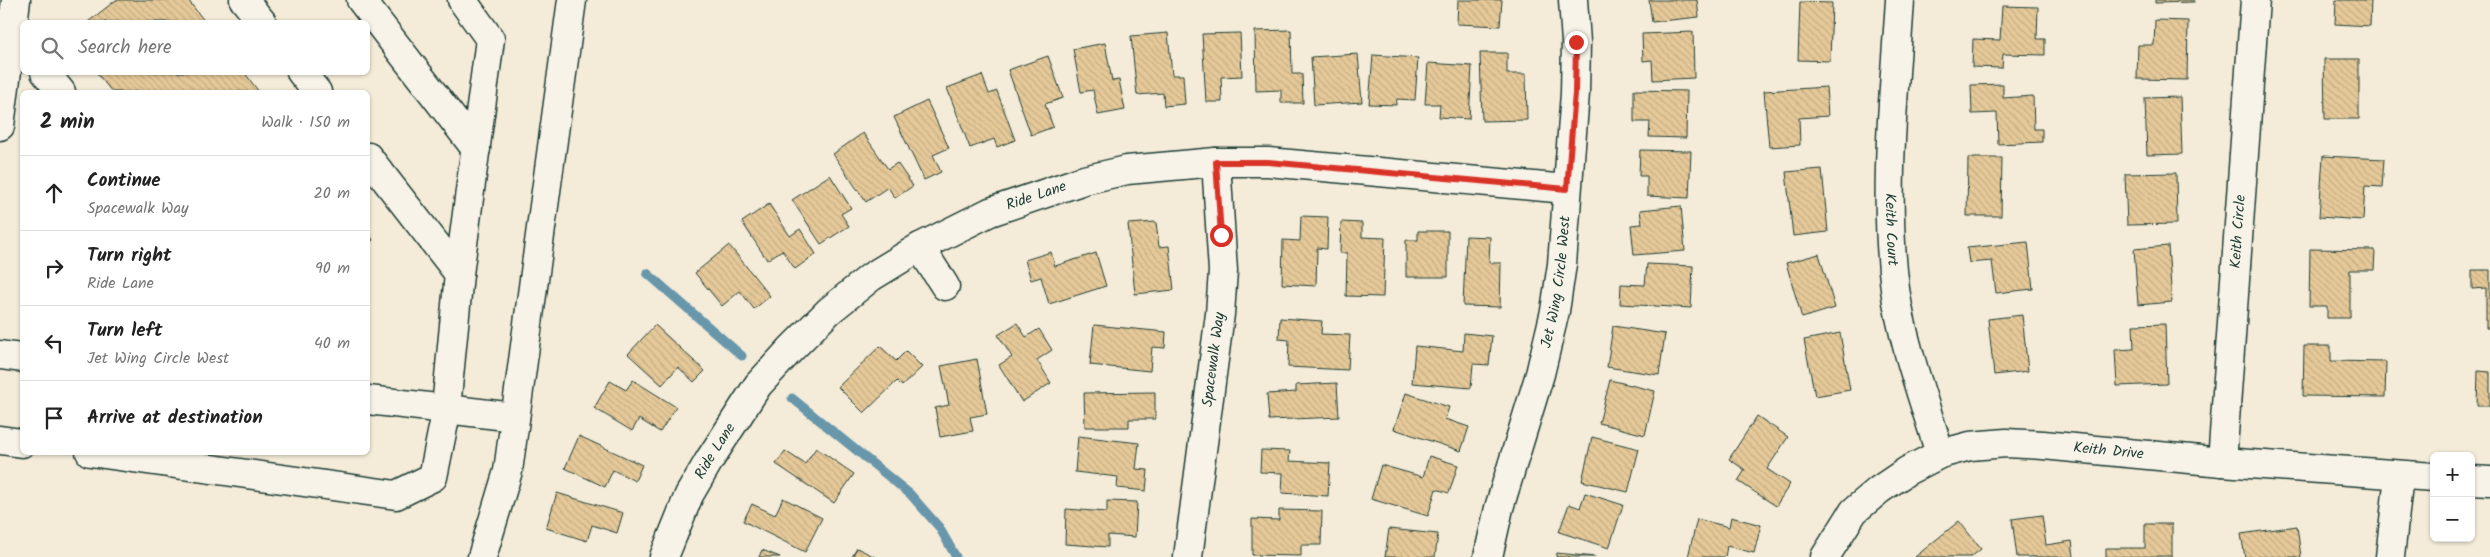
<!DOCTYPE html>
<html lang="en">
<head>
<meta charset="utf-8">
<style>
  :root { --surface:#fff; --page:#f2f2f2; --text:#222; --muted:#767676; --line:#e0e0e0 }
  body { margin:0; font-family:Kalam,sans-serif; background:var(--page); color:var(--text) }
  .controls { position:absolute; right:15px; bottom:15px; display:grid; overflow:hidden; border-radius:8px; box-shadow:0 1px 4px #0004 }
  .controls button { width:45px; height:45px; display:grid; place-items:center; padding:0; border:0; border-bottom:1px solid var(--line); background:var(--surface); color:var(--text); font:25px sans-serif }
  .stop { position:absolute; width:15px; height:15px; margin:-11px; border:4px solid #d93025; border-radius:50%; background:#fff }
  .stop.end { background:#d93025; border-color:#fff; box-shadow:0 1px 5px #0008 }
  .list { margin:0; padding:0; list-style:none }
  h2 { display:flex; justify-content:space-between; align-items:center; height:65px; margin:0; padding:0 20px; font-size:21px }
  h2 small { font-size:16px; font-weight:400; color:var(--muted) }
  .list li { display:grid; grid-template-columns:32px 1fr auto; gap:15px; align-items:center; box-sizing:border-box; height:75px; padding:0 20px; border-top:1px solid var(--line) }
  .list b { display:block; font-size:19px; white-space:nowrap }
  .list p { margin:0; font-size:16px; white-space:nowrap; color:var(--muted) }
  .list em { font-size:16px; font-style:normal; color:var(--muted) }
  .icon { flex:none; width:28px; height:28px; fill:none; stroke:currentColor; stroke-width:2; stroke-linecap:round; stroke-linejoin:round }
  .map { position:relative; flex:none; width:2490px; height:557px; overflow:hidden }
  .search { position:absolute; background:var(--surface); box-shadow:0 1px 4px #0004; left:20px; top:20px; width:350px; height:55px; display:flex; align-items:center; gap:12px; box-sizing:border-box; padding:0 18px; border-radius:8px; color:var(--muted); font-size:19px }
  .panel { position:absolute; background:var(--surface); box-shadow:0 1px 4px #0004; left:20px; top:90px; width:350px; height:365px; border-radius:8px }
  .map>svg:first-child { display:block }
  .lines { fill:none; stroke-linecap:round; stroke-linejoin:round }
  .stream { stroke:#6896aa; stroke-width:9 }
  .building { fill:url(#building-back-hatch); stroke:#1f3d34 }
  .minor-casing { stroke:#1f3d34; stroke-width:31 }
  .minor { stroke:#f7f3e8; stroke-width:28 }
  .route { stroke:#d93025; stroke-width:6 }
  .labels { text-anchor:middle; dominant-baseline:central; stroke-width:4; stroke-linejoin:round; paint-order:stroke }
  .street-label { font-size:15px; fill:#1f3d34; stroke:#f7f3e8 }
</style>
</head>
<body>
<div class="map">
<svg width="2490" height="557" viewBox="0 0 2490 557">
  <defs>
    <pattern id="building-back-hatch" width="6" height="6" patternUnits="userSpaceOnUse" patternTransform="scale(1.25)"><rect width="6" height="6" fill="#e6c999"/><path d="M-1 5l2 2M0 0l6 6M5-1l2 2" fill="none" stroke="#c5ae84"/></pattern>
  </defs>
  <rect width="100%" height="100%" fill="#f4ebd8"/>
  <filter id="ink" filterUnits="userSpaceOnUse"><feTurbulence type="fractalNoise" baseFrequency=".02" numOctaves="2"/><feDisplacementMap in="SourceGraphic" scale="10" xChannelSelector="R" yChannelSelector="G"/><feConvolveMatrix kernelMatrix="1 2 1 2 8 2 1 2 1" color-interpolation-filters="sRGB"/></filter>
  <g filter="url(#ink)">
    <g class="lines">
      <path class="stream" d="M647,273L742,356
        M792,398L910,494L939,527L956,557"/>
    </g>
    <path class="building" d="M116,0H188L205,22H88Z
      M1458,0H1502L1500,26L1457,24Z
      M1649,0H1697L1699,17L1652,22Z
      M2155,0H2194V2L2155,3Z
      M2336,0H2371L2370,26L2335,24Z
      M1800,2L1832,3L1830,61L1798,60Z
      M2002,6L2038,7L2037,39H2045V55L2003,54L2002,68L1972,67L1973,39L2000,40Z
      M2155,20L2188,21L2187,80L2137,79L2138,45H2154Z
      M1291,30L1292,74H1302L1303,103H1281V90L1256,91L1255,31Z
      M1693,32L1694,78L1653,80L1652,60L1643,61L1642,34Z
      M1168,33L1172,75H1183L1185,104L1164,106L1163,93L1137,95L1131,36Z
      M1240,33L1242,76L1221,77L1222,102H1206L1202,34Z
      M1105,43L1112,81L1119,80L1125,110L1098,115L1093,90L1081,92L1073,49Z
      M1480,53H1507V74H1526L1527,120L1482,121Z
      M1358,54L1362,102L1314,105L1311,57Z
      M1373,55L1418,58L1415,100L1397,99L1396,105L1369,104Z
      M1048,56L1063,98L1045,104L1053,127L1031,135L1008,70Z
      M2324,59H2359V119H2325Z
      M1428,63L1472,66L1469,119L1439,117L1440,104H1425Z
      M96,72H244L259,92H112Z
      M982,75L989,94L997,91L1015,140L997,147L994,139L970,148L947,88Z
      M2003,84V98L2033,96L2034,129H2042V142L1998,144L1997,113L1972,114L1971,85Z
      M1826,87L1828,116L1799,118L1800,145L1769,147L1764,91Z
      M1634,90L1687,91L1686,138L1649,137L1650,122H1634Z
      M2180,97L2182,154L2147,155L2145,98Z
      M927,101L949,148L933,155L941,172L924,180L894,117Z
      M863,133L888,169L897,163L913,186L895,198L888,187L866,202L833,154Z
      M1640,150L1691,151L1689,198L1647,196V176H1639Z
      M2323,156L2384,159L2382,187L2365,186L2363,220L2319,217Z
      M1968,158H2002L2001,216H1967Z
      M1822,169L1828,232L1793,236L1786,172Z
      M2176,173L2177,224L2127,225L2125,174Z
      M830,175L851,208L841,214L849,226L821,244L792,200Z
      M769,204L790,236L800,229L816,254L795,269L782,250L767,260L742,222Z
      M1681,206L1685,251L1634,255L1631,225L1642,224L1640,210Z
      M1301,216L1328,217L1327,249L1317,248L1316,286L1282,284L1283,240L1300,241Z
      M1156,222L1159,247L1169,246L1174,290L1135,294L1128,224Z
      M1341,222L1362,223V237L1385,238L1383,297L1346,296L1347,253H1340Z
      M1418,231H1448V277H1406V240H1418Z
      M368,232L373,240L368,244Z
      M1466,236L1490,237L1489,263H1501L1500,307L1463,306Z
      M2028,242L2033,289L1996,293L1992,261L1969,263L1967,248Z
      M729,245L770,296L754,309L740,291L722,306L695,273Z
      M2168,246L2172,302L2138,305L2134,249Z
      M2310,249L2375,250L2374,270H2350V318H2327V306H2309Z
      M1051,252L1055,266L1096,253L1106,286L1049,304L1041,277L1031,280L1025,260Z
      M1819,254L1835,308L1802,318L1786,263Z
      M1647,264L1693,266L1691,308L1620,304L1621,284L1645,285Z
      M2472,270H2490V328H2486V288L2472,289Z
      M2022,315L2028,371L1994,375L1988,319Z
      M1280,318L1322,321L1321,334L1350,335L1348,370L1288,367L1289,340L1279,339Z
      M1017,323L1026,337L1039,329L1052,350L1037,360L1051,383L1022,402L999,365L1012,357L998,335Z
      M2165,324L2167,384L2117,386L2115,350L2134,349L2133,325Z
      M655,325L705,371L694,382L678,367L662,385L628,354Z
      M1094,325L1166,332L1165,348L1152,347L1150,371L1090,365Z
      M1613,326L1665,334L1659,375L1607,367Z
      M1464,333L1492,336L1489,365L1473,364L1471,388L1412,383L1415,346L1463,351Z
      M1840,333L1850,390L1815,396L1804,340Z
      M880,346L896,361L906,351L922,367L902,386L897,381L864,413L838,387Z
      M2304,346H2331V361L2386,362L2385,397L2303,396Z
      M977,359L987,414L970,417L973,431L940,437L935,408L949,405L941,366Z
      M2478,371L2490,372V406H2477Z
      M633,380L676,407L660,432L639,419L632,431L594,408L610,381L626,390Z
      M1610,380L1655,391L1645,435L1599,423Z
      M1337,383L1339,417L1269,420L1267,394L1296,392V385Z
      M1155,392V419H1129V427H1085L1084,393Z
      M1406,393L1449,407L1445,419L1469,427L1461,451L1394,429Z
      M1757,416L1788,437L1767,469L1790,484L1776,506L1738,481L1745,470L1729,459Z
      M579,436L642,465L635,481L613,470L605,487L565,468Z
      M1078,436L1139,443L1136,469L1148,470L1146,491L1117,488L1118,477L1075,472Z
      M1592,437L1639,449L1628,492L1582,481Z
      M816,448L854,474L834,503L776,464L785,451L805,464Z
      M1261,450L1290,451L1289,461L1330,463L1328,496L1282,493L1283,473L1260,472Z
      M1429,456L1458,465L1449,493L1436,489L1428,516L1371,499L1381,465L1423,477Z
      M557,493L623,513L617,533L592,525L587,541L546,528Z
      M1585,493L1623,505L1609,548L1559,532L1569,504L1580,508Z
      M783,498L822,518L805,552L743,521L752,504L775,515Z
      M1107,501L1137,502L1135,537L1108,535V547L1065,544L1066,509L1107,512Z
      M1279,510L1322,511L1321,545H1301V556L1252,555V519L1279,520Z
      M2042,515L2046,545L2072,541L2074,557H2017L2012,519Z
      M1731,517L1761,525L1754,553L1727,546L1725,557H1688L1697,519L1729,527Z
      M1959,521L1981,549L1971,557H1915Z
      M2145,524H2172V556L2106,557V548H2145Z
      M2297,526L2301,557H2245L2241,534Z
      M1389,529L1438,534L1435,557H1385Z
      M857,548L875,557H852Z
      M762,550L780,557H759Z
      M1557,553L1595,557H1556Z"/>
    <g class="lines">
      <g class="minor-casing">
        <g id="minor">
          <path d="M244,0L262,22"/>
          <path d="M361,0L476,149"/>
          <path id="s1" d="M1900,0C1894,96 1883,193 1895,289C1903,345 1924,400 1940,454"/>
          <path d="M45,72L61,92"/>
          <path d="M301,72L317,92"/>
          <path d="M0,126L16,0"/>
          <path d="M368,157L459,274"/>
          <path d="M920,247L945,286"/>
          <path d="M0,355L22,358"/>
          <path d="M368,400L515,417"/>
          <path d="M0,440L22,443"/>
          <path d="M90,452L396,495L433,477L445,418L459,274L490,39L462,0"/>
          <path id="s2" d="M2222,462L2255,0"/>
          <path d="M2471,480L2490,481"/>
          <path d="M482,557L508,471L572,0"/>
          <path id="s3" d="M664,557L689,495L710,459L758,385L791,349L829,311L871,277L920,247L990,212L1084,180L1127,170L1216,162H1268L1567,189"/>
          <path id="s4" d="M1188,557L1220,314L1223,271L1216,162"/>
          <path id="s5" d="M1488,557L1499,508L1540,374L1555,311L1562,264L1575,93L1576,42L1573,0"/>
          <path id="s6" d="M1825,557L1854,511L1879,490L1907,471L1940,454L1970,446L2006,443L2043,445L2222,462L2434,477"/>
          <path d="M2390,557L2399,475"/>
        </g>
      </g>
      <use href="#minor" class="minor"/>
    </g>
  </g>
  <g class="lines" filter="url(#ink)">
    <path class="route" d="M1221,235L1216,162H1268L1567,189L1575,93L1576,42"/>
  </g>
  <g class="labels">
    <g class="street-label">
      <text stroke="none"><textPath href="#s3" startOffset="538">Ride Lane</textPath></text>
      <text stroke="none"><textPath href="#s1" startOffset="230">Keith Court</textPath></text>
      <text stroke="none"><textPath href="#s2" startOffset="231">Keith Circle</textPath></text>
      <text stroke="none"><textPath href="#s5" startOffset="284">Jet Wing Circle West</textPath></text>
      <text stroke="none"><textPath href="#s4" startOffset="199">Spacewalk Way</textPath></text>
      <text stroke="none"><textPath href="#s6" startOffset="328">Keith Drive</textPath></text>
      <text stroke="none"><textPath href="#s3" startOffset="118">Ride Lane</textPath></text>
    </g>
  </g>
</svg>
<div class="controls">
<button>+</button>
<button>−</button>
</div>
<div class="stop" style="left:1221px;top:235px"></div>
<div class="stop end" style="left:1576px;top:42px"></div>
<div class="search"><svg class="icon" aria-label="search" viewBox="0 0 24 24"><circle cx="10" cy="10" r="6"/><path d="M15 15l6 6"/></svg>Search here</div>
<section class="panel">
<h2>2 min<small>Walk · 150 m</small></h2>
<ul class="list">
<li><svg class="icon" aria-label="ahead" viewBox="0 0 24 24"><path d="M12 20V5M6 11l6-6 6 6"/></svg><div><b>Continue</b><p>Spacewalk Way</p></div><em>20 m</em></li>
<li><svg class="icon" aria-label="right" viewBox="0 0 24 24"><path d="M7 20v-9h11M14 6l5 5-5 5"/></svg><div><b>Turn right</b><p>Ride Lane</p></div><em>90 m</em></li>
<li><svg class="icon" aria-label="left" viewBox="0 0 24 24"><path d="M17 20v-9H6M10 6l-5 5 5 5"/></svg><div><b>Turn left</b><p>Jet Wing Circle West</p></div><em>40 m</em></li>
<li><svg class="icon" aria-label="arrive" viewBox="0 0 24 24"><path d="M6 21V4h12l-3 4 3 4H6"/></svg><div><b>Arrive at destination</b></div></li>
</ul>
</section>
</div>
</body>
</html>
